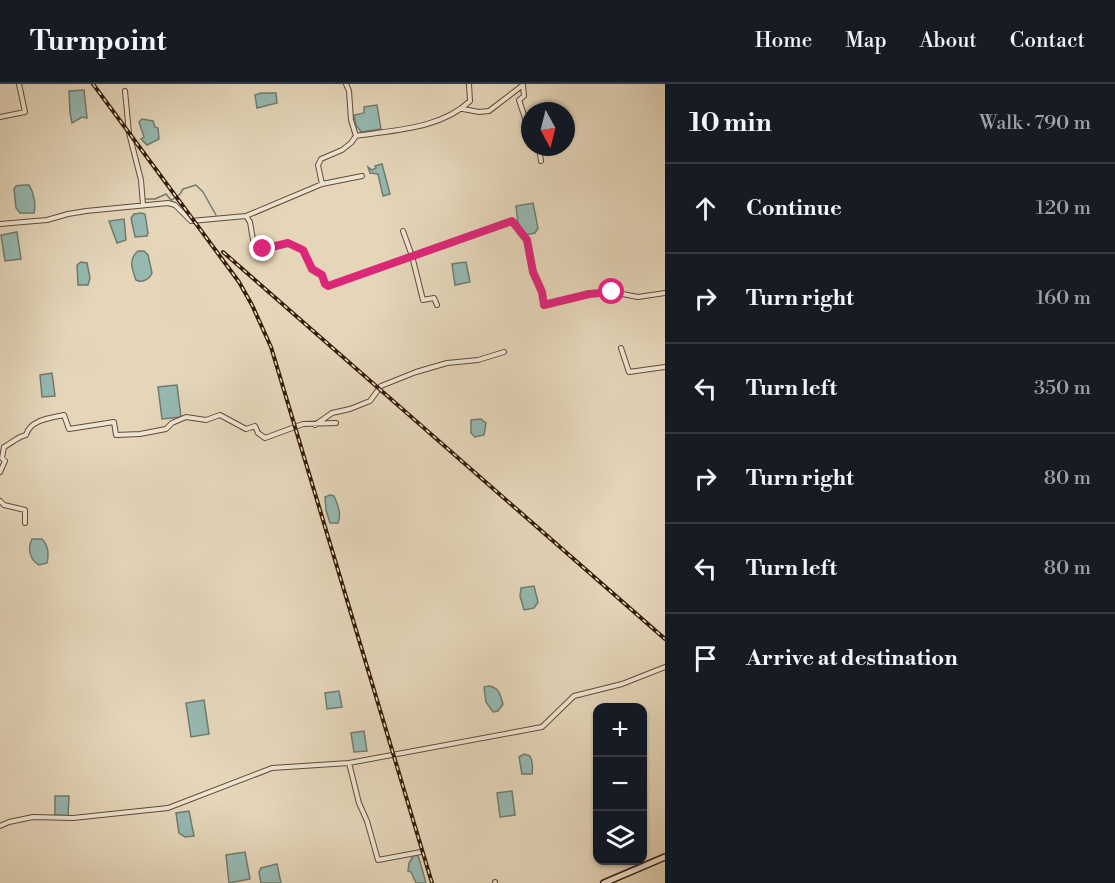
<!DOCTYPE html>
<html lang="en">
<head>
<meta charset="utf-8">
<style>
  :root { --surface:#171b24; --page:#20242c; --text:#f1f3f6; --muted:#9ea1a6; --line:#363941 }
  body { margin:0; font-family:"Libre Bodoni",serif; background:var(--page); color:var(--text) }
  .controls { position:absolute; right:18px; bottom:18px; display:grid; overflow:hidden; border-radius:12px; box-shadow:0 2px 4px #0004 }
  .controls button { width:54px; height:54px; display:grid; place-items:center; padding:0; border:0; border-bottom:2px solid var(--line); background:var(--surface); color:var(--text); font:30px sans-serif }
  .compass { position:absolute; left:521px; top:18px; width:54px; height:54px; border-radius:50%; background:var(--surface); box-shadow:0 2px 4px #0004; rotate:173deg }
  .stop { position:absolute; width:18px; height:18px; margin:-14px; border:4px solid #db2777; border-radius:50%; background:#fff }
  .stop.end { background:#db2777; border-color:#fff; box-shadow:0 2px 6px #0008 }
  .list { margin:0; padding:0; list-style:none }
  h2 { display:flex; justify-content:space-between; align-items:center; height:78px; margin:0; padding:0 24px; font-size:26px }
  h2 small { font-size:20px; font-weight:400; color:var(--muted) }
  .list li { display:grid; grid-template-columns:39px 1fr auto; gap:18px; align-items:center; box-sizing:border-box; height:90px; padding:0 24px; border-top:2px solid var(--line) }
  .list b { display:block; font-size:22px; white-space:nowrap }
  .list em { font-size:20px; font-style:normal; color:var(--muted) }
  .icon { flex:none; width:33px; height:33px; fill:none; stroke:currentColor; stroke-width:2; stroke-linecap:round; stroke-linejoin:round }
  .map { position:relative; flex:none; width:665px; height:799px; overflow:hidden }
  header { display:flex; align-items:center; gap:36px; box-sizing:border-box; height:84px; padding:0 30px; background:var(--surface); border-bottom:2px solid var(--line) }
  header strong { font-size:28px }
  nav { display:flex; gap:33px; margin-inline-start:auto; font-size:21px }
  main { display:flex }
  aside { flex:1; background:var(--surface) }
  .map>svg:first-child { display:block }
  .water { fill:#96b9b2; stroke:#707b6f; stroke-width:1.5 }
  .lines { fill:none; stroke-linecap:round; stroke-linejoin:round }
  .stream { stroke:#707b6f; stroke-width:1.5 }
  .minor-casing { stroke:#624b36; stroke-width:6 }
  .secondary-casing { stroke:#371d0a; stroke-width:8 }
  .minor { stroke:#eee4d2; stroke-width:4 }
  .secondary { stroke:#eee4d2; stroke-width:5 }
  .rail-casing { stroke:#371d0a; stroke-width:4 }
  .rail { stroke:#eee4d2; stroke-width:1.5; stroke-dasharray:4.5; stroke-linecap:butt }
  .route { stroke:#db2777; stroke-width:8 }
</style>
</head>
<body>
<header>
<strong>Turnpoint</strong>
<nav><a>Home</a><a>Map</a><a>About</a><a>Contact</a></nav>
</header>
<main>
<div class="map">
<svg width="665" height="799" viewBox="0 0 665 799">
  <rect width="100%" height="100%" fill="#e5d6ba"/>
  <filter id="stains"><feTurbulence type="fractalNoise" baseFrequency=".00333" numOctaves="4"/><feColorMatrix values="0 0 0 0 .2 0 0 0 0 .09 0 0 0 0 .02 0 0 0 .5 -.17"/></filter>
  <radialGradient id="worn" r=".72"><stop offset=".6" stop-color="#630" stop-opacity="0"/><stop offset="1" stop-color="#630" stop-opacity=".3"/></radialGradient>
  <path class="water" d="M84,6L87,34L82,33L72,39L70,29L69,7Z
    M261,9H276L277,19L257,24L255,11Z
    M377,21L381,45L361,48L356,41L354,31L364,29V23Z
    M142,35L153,37L155,43L158,44L159,55L147,61L141,55L144,53L139,38Z
    M382,80L390,110L383,112L378,90L370,89L368,83L372,86L376,84L375,82Z
    M22,101H29C34,109 36,120 34,129H20L16,124L14,105L16,102Z
    M533,119L538,144L535,149L526,151L518,139L516,122Z
    M141,129L145,130L148,149L147,152L135,153L131,134L134,130Z
    M124,135L126,156L117,159L109,137Z
    M17,148L21,175L5,177L1,151Z
    M138,167H144L148,171L152,189C149,196 142,199 136,196C132,185 128,175 138,167Z
    M81,178L87,179L90,194L88,201H78L77,181Z
    M466,178L470,198L455,201L452,180Z
    M52,289L55,312L42,313L40,291Z
    M177,301L181,333L162,335L158,303Z
    M481,335L486,339L484,351L475,353L471,349V336Z
    M330,411L334,412C338,420 342,430 338,439H330L326,426L325,413Z
    M32,455H42C49,462 49,470 47,479L39,481C30,476 27,465 32,455Z
    M534,502L538,518L534,524L524,526L520,512L521,504Z
    M489,602C500,604 500,611 503,620L498,627L493,628L486,618L484,603Z
    M339,607L342,623L327,625L325,609Z
    M204,616L209,650L191,653L186,619Z
    M364,647L367,667L354,668L351,649Z
    M524,670L530,672C533,678 533,683 532,690H522L519,673Z
    M512,707L515,731L500,733L497,709Z
    M55,712H69L68,732L55,731Z
    M189,727L194,752L185,753L179,749L176,729Z
    M245,768L250,795L229,799L226,771Z
    M414,771H417L419,774L426,799H416L411,788L408,787L409,779Z
    M277,780L281,799H261L259,788L261,784Z"/>
  <g class="lines">
    <path class="stream" d="M144,115H155L166,110L170,115L172,116L180,110L183,105L196,101L203,108L216,131"/>
    <g class="minor-casing">
      <path id="minor" d="M346,0L349,7L351,36L356,52
        M125,7L129,49L141,96L143,121
        M463,25L479,28L489,27L523,1L524,12L519,16L526,37L530,36
        M0,33L25,28L19,0
        M539,63L541,77
        M322,100L362,92
        M246,132L250,138L255,168L288,159L303,166L312,185L322,191L325,200L328,202L512,137L527,156L533,188L542,208L544,221L589,210L612,208L638,213L665,209
        M0,140L47,136L68,130L86,127L168,119L175,121L191,137L246,132L322,100L318,81L321,75L342,66L351,59L356,52C393,46 441,45 470,17L469,0
        M403,147L412,172L423,216L434,214L437,221
        M621,264L629,288L665,283
        M315,341L332,329L350,325L370,317L381,302L416,288L447,279L478,276L504,268
        M0,388L5,377L2,374L4,363C12,359 17,353 26,351C30,336 50,334 64,331L69,345L114,338L116,351L140,350L166,345L172,339L186,333L206,336L220,331L246,345L255,342L258,349L265,354L303,340L336,339
        M0,417L4,421L25,426V439
        M349,679L359,719L367,737L378,776L421,768
        M0,742L9,738L33,733L73,734L168,724L272,684L349,679L542,643L574,612L622,600L665,583
        M495,798V799"/>
    </g>
    <g class="secondary-casing">
      <path id="secondary" d="M604,799L665,773"/>
    </g>
    <use href="#minor" class="minor"/>
    <use href="#secondary" class="secondary"/>
    <g class="rail-casing">
      <path id="rail" d="M93,0L239,198L252,221L271,263L432,799
        M223,168L665,555"/>
    </g>
    <use href="#rail" class="rail"/>
  </g>
  <g class="lines">
    <path class="route" d="M263,165L288,159L303,166L312,185L322,191L325,200L328,202L512,137L527,156L533,188L542,208L544,221L589,210L612,208"/>
  </g>
  <rect width="100%" height="100%" filter="url(#stains)"/>
  <rect width="100%" height="100%" fill="url(#worn)"/>
</svg>
<div class="controls">
<button>+</button>
<button>−</button>
<button><svg class="icon" aria-label="layers" viewBox="0 0 24 24"><path d="M12 4l9 5-9 5-9-5zM3 14l9 5 9-5"/></svg></button>
</div>
<svg class="compass" viewBox="-18 -18 36 36"><path d="M0-13l5 13h-10z" fill="#e53935"/><path d="M0 13l5-13h-10z" fill="#9ea1a6"/></svg>
<div class="stop" style="left:612px;top:208px"></div>
<div class="stop end" style="left:263px;top:165px"></div>
</div>
<aside>
<h2>10 min<small>Walk · 790 m</small></h2>
<ul class="list">
<li><svg class="icon" aria-label="ahead" viewBox="0 0 24 24"><path d="M12 20V5M6 11l6-6 6 6"/></svg><div><b>Continue</b></div><em>120 m</em></li>
<li><svg class="icon" aria-label="right" viewBox="0 0 24 24"><path d="M7 20v-9h11M14 6l5 5-5 5"/></svg><div><b>Turn right</b></div><em>160 m</em></li>
<li><svg class="icon" aria-label="left" viewBox="0 0 24 24"><path d="M17 20v-9H6M10 6l-5 5 5 5"/></svg><div><b>Turn left</b></div><em>350 m</em></li>
<li><svg class="icon" aria-label="right" viewBox="0 0 24 24"><path d="M7 20v-9h11M14 6l5 5-5 5"/></svg><div><b>Turn right</b></div><em>80 m</em></li>
<li><svg class="icon" aria-label="left" viewBox="0 0 24 24"><path d="M17 20v-9H6M10 6l-5 5 5 5"/></svg><div><b>Turn left</b></div><em>80 m</em></li>
<li><svg class="icon" aria-label="arrive" viewBox="0 0 24 24"><path d="M6 21V4h12l-3 4 3 4H6"/></svg><div><b>Arrive at destination</b></div></li>
</ul>
</aside>
</main>
</body>
</html>
